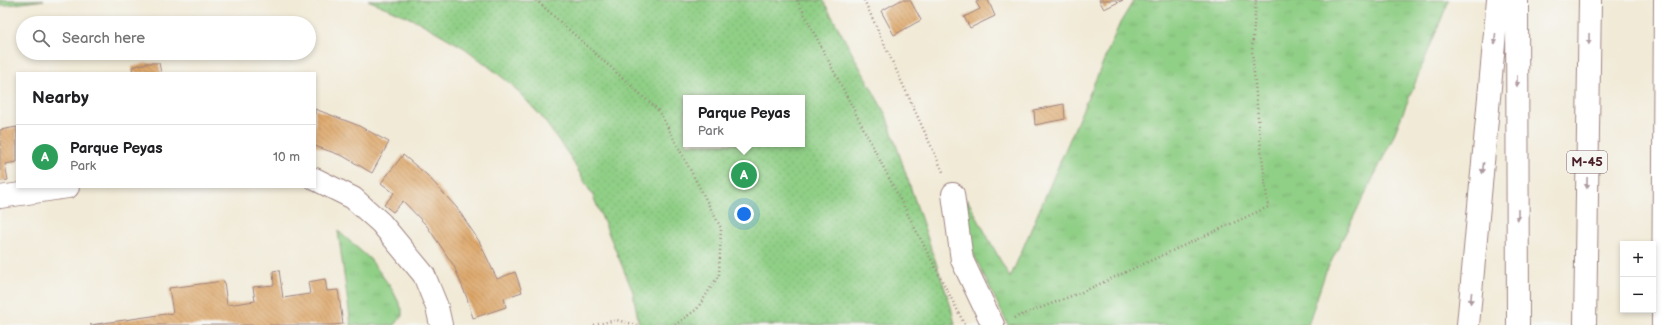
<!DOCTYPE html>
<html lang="en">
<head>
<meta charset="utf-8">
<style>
  :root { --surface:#fff; --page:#f6f6f6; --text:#202124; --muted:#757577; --line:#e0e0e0; --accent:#1a73e8 }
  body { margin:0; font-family:"Balsamiq Sans",sans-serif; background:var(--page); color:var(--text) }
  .controls { position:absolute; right:12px; bottom:12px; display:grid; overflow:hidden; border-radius:0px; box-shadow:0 2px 6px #0003 }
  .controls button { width:36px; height:36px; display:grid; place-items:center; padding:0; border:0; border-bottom:1px solid var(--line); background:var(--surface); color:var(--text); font:20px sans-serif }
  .you { position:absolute; left:744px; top:214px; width:14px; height:14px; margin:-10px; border:3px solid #fff; border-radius:50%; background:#1a73e8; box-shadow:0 0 0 6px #1a73e833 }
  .badge { display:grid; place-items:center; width:26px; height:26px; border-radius:50%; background:var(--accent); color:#fff; font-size:13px; font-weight:700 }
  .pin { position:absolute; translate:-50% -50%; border:2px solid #fff; box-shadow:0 1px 4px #0006 }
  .popup { position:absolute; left:683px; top:95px; width:122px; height:52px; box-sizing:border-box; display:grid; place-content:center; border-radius:0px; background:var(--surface); filter:drop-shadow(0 1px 3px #0005); font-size:13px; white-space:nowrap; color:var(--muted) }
  .popup b { font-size:15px; color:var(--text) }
  .popup::after { content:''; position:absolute; left:50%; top:100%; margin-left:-8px; border:8px solid transparent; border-top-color:var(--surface) }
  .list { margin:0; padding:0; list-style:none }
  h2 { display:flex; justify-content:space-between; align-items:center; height:52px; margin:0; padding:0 16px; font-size:17px }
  h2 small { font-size:13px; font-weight:400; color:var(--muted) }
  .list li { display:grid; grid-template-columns:26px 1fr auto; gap:12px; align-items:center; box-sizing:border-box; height:64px; padding:0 16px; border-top:1px solid var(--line) }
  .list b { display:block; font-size:15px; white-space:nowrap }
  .list p { margin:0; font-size:13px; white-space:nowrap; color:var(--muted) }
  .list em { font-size:13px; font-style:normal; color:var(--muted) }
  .icon { flex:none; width:22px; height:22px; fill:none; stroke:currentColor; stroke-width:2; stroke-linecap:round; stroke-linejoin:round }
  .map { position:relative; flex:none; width:1668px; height:325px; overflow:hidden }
  .search { position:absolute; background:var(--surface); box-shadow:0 2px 6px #0003; left:16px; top:16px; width:300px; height:44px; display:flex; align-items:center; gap:10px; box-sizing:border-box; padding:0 14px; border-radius:22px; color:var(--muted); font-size:15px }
  .panel { position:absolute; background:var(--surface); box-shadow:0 2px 6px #0003; left:16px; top:72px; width:300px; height:116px; border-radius:0px }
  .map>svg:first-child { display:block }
  .grass { fill:url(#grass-tufts); stroke:#6d7758 }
  .park { fill:url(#park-dots); stroke:#6d7758; fill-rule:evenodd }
  .building { fill:url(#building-back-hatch) }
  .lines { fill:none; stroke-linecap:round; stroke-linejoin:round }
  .minor-casing { stroke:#9e8481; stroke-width:24 }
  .motorway-casing { stroke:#9e8481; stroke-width:24 }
  .path { stroke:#9e8481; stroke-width:2.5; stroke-dasharray:1 3; stroke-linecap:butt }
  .minor { stroke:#fff; stroke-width:22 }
  .motorway { stroke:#fff; stroke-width:22 }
  .oneway { fill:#ae9aa0 }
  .labels { text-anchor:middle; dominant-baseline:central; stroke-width:3; stroke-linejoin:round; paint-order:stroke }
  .shield { fill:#f6f6f2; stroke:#7e6067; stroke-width:1 }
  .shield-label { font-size:13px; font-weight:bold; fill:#4a1f2b }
</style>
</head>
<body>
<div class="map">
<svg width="1668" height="325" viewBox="0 0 1668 325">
  <defs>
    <pattern id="grass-tufts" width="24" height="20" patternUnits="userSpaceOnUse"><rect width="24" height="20" fill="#90cf86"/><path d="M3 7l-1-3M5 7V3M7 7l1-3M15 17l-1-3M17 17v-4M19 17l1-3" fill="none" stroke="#7eb174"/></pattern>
    <pattern id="park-dots" width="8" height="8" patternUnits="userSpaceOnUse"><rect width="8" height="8" fill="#90cf86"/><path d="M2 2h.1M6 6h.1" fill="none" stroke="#7eb174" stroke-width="1.8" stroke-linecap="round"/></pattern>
    <pattern id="building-back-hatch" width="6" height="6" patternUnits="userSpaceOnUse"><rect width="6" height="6" fill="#dda668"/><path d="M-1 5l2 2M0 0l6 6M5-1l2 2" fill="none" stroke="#b58756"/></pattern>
  </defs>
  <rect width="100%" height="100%" fill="#f6f6f2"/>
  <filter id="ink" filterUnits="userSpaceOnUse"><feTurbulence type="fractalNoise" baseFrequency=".025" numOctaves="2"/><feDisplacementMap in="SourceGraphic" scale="8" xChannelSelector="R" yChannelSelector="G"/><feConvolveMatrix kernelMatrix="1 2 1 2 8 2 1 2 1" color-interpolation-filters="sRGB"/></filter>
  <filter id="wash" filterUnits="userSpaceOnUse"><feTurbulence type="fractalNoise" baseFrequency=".012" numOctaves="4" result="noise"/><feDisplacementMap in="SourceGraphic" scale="16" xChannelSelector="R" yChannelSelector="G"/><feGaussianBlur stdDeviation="0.9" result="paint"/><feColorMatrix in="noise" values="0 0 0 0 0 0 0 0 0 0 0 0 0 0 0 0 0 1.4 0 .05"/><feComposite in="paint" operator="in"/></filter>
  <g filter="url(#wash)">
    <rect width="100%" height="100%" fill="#f1ead7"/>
    <path class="grass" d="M1134,0H1449L1391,142L1325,274L1308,325H1008L970,247L967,199L1010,278L1120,23Z
      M338,231L370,259L392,289L402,309V316L395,325H351Z"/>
    <path class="park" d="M0,0H44L0,6Z
      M368,0H823L886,115L951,307L955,325H639L633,292L593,196L569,155L541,116L511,84L466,49L419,22ZM686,98H802V144H686Z"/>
    <g id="blocks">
      <path class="building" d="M901,0H910L921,20L894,35L881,11Z
        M981,0H988L995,16L970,28L964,17L980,9L976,2Z
        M1099,0H1123L1104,9Z
        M147,63H159L161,73H133L132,67Z
        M1064,104L1065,119L1035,125L1034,110Z
        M315,109L357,125L389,142L372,173L343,156L315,146Z
        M17,127V162L5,164L8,180L0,181V130Z
        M403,155L427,175L457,208L479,241L497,279L515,272L522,292L504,298L506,307L473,318L467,298L454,266L427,226L403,201L393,212L384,205L394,193L381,183Z
        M279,270L283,298L310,294L308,282L325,279L327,291L338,290L343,324L332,325H90L173,313L169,288L224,281L227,305L255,301L253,287L274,285L273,271Z"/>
    </g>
  </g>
  <g filter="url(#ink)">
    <use href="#blocks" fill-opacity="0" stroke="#9e8481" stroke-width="1"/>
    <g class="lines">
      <g class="minor-casing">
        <path id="minor" d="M315,179L353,198L381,223L424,275L437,307L441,325
          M953,194L962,260L993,325
          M0,197L68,187"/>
      </g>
      <g class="motorway-casing">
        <path id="motorway" d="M1517,0L1518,325
          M1468,325L1498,0
          M1585,325L1590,0
          M1663,325L1665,0"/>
      </g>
      <path class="path" d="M536,0L659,111L721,228L719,275L697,309L675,325
        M797,0L965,325
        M864,0L944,174
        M1014,318L1082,292L1268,207L1260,139L1252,51L1256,0
        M594,325L616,320L638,325"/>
      <use href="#minor" class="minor"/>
      <use href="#motorway" class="motorway"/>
    </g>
    <defs><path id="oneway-solid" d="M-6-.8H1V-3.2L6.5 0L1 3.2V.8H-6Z"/></defs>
    <g class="oneway">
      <use href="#oneway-solid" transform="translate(1495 39) rotate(95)"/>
      <use href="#oneway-solid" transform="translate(1589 39) rotate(91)"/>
      <use href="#oneway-solid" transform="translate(1517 81) rotate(90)"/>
      <use href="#oneway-solid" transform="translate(1483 168) rotate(96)"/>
      <use href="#oneway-solid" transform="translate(1587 183) rotate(91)"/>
      <use href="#oneway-solid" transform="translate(1518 215) rotate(90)"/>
      <use href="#oneway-solid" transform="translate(1471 298) rotate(96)"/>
    </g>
  </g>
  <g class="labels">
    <rect class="shield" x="1567" y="151" width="40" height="22" rx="3"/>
    <g class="shield-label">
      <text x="1587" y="162">M-45</text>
    </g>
  </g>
</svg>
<div class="controls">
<button>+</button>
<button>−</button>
</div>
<div class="you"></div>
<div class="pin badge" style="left:744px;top:175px;background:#2e9e5b">A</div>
<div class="popup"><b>Parque Peyas</b>Park</div>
<div class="search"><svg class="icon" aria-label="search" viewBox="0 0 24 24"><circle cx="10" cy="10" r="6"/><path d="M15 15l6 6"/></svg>Search here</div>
<section class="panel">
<h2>Nearby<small></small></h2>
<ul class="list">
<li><span class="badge" style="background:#2e9e5b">A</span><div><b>Parque Peyas</b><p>Park</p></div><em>10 m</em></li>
</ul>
</section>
</div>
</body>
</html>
